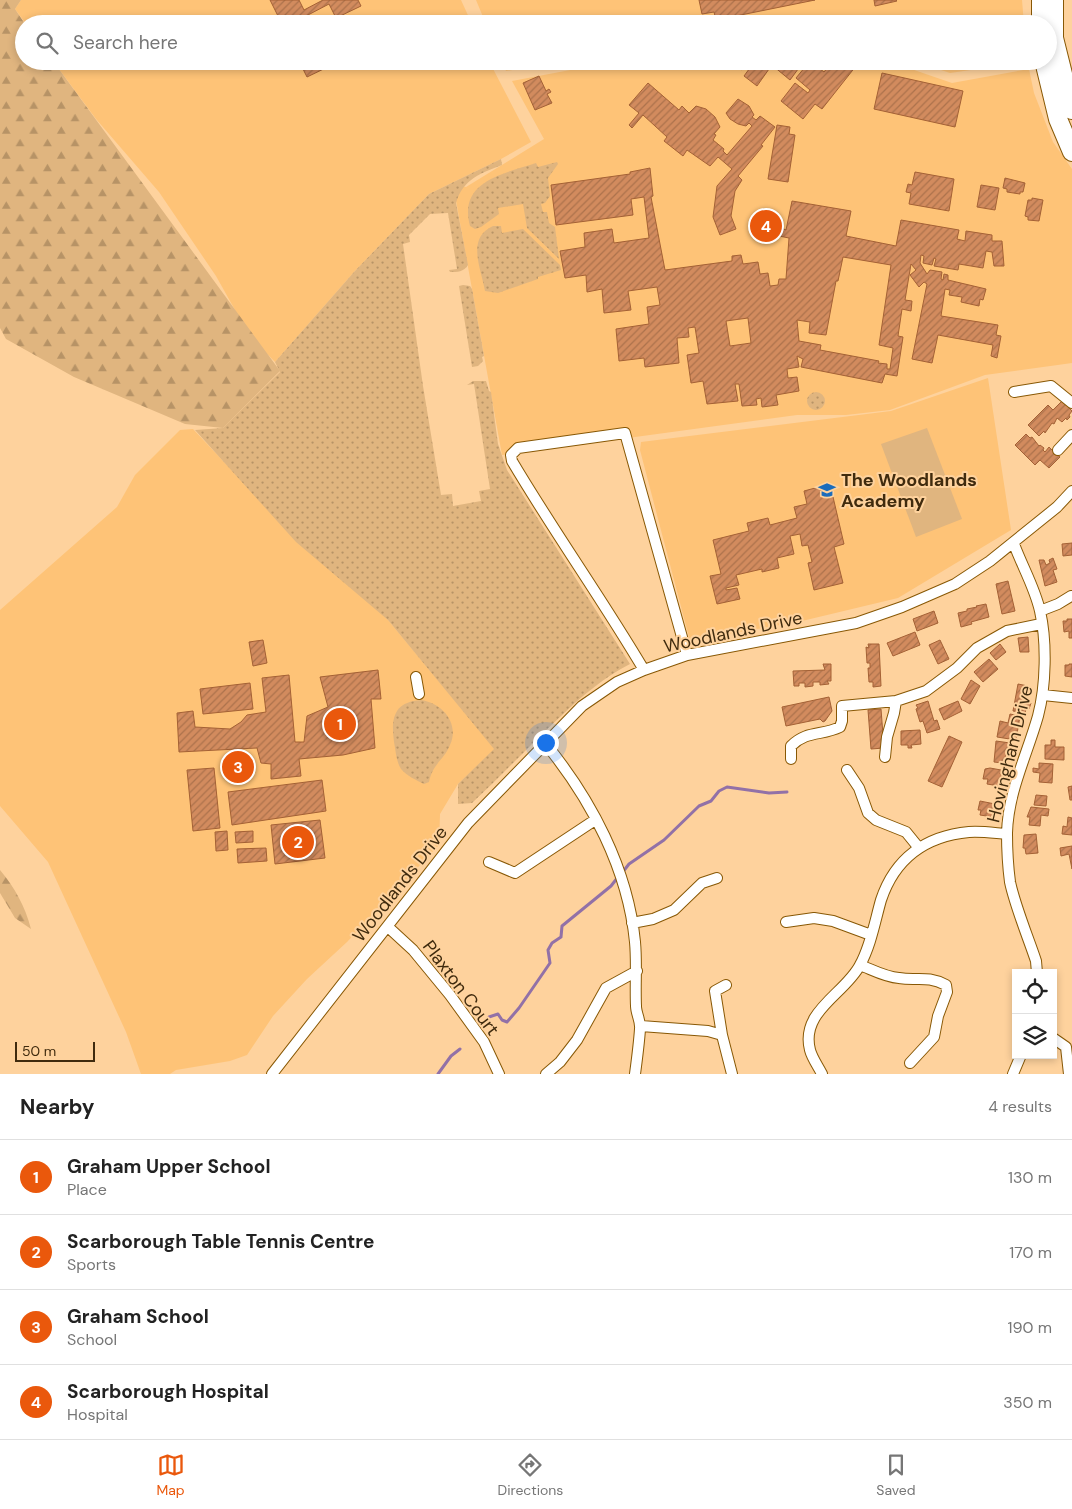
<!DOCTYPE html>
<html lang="en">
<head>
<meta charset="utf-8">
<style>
  :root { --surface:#fff; --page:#f2f2f2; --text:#222; --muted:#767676; --line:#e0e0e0; --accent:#ea580c }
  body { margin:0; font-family:"DM Sans",sans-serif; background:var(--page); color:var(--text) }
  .controls { position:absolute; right:15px; bottom:15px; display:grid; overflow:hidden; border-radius:0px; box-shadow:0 2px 8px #0003 }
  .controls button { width:45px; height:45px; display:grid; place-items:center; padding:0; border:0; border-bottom:1px solid var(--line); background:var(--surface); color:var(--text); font:25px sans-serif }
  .scale { position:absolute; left:15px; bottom:12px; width:80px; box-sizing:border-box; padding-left:5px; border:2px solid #402b0e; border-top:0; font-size:14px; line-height:18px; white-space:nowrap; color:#402b0e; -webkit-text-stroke:4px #fed29d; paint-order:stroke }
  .you { position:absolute; left:545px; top:742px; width:18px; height:18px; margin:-12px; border:4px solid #fff; border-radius:50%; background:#1a73e8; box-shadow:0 0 0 8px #1a73e833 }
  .badge { display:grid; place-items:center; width:32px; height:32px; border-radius:50%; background:var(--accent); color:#fff; font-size:16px; font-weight:700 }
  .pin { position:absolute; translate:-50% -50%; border:2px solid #fff; box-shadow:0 1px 5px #0006 }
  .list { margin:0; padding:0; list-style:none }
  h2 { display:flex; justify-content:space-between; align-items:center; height:65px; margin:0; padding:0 20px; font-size:21px }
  h2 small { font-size:16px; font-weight:400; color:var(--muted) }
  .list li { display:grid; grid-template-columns:32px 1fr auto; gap:15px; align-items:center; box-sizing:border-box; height:75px; padding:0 20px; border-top:1px solid var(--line) }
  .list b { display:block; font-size:19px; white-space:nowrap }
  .list p { margin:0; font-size:16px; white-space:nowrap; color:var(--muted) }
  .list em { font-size:16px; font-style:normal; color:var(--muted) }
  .icon { flex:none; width:28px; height:28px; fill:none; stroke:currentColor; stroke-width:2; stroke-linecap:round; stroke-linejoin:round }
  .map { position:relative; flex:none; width:1072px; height:1074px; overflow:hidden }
  .search { position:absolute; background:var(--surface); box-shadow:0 2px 8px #0003; left:15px; right:15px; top:15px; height:55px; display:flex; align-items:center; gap:12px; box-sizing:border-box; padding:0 18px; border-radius:28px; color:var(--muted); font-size:19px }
  .sheet { height:365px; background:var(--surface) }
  nav { display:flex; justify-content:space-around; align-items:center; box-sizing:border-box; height:70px; border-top:1px solid var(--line); background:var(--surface); font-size:14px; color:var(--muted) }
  nav a { display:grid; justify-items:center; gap:2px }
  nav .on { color:var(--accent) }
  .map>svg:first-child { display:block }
  .built { fill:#fec377 }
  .grass { fill:url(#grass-dots) }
  .forest { fill:url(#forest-firs) }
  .pitch { fill:#e0b57f }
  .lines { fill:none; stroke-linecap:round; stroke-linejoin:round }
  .stream { stroke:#9271a7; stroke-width:3 }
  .building { fill:url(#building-hatch); stroke:#a46135; fill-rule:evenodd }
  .minor-casing { stroke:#885805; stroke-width:12 }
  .trunk-casing { stroke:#885805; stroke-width:20 }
  .minor { stroke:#fff; stroke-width:10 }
  .trunk { stroke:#fff; stroke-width:18 }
  .labels { text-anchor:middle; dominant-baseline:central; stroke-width:4; stroke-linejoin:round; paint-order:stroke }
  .poi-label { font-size:18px; font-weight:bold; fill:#402b0e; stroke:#fed29d; text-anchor:start }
  .street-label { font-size:18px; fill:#402b0e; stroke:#fed29d }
</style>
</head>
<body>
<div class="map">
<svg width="1072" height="1074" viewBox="0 0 1072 1074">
  <defs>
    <pattern id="grass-dots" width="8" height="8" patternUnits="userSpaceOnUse" patternTransform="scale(1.25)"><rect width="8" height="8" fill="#e0b57f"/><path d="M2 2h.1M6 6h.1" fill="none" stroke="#b79366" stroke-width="1.8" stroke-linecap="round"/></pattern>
    <pattern id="forest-firs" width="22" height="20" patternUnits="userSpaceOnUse" patternTransform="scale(1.25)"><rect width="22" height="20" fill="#e0b57f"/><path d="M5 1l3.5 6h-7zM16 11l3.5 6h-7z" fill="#b79366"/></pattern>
    <pattern id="building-hatch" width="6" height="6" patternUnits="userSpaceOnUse" patternTransform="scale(1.25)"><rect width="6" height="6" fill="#d28b5e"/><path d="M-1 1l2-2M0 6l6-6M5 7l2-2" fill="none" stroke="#ac724c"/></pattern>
  </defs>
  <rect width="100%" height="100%" fill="#fed29d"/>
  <path class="built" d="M21,0H461L472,24H26L15,9Z
    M476,0H1022L1024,24H845L840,20L813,24H486Z
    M53,61H489L531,142L501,159L429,194L354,272L275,362L249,335L216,276L159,192L96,119Z
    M502,61H568L506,71Z
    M618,61H888L952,83L1029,69L1034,93L1053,142L1072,169V363L985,375L890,410L846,415H797L502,455L453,184L466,187L544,139L512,81Z
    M914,61H1027V62L950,73Z
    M988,378L1011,530L898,598L802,621L690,641L640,450L641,442L891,411Z
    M193,429L256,496L388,620L495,749L458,784L440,814L439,845L347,942L307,979L273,1016L247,1055L230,1061L176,1070L170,1074H141L126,1032L48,862L0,806V610L117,507L135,475L180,430Z"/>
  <path class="grass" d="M501,159L502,165C481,173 463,179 456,203L468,265C464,272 457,272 450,272L449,270L457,269L448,213L430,214L409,235L410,242L403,244L423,386L441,495L452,494L453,506L481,501L479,491L490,489L474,384L467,385L473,381H486L489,391L491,392L498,444L507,470L630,664C604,677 581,697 560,717C530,745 502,775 472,803L458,804V784L494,749L388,620L296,542L195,430L223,428L280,372L275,362L354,272L429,194Z
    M557,162L558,164L548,178L550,196L545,203L541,204L543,212H547L549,223L555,227L559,259L527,228L523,204L498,208L499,214L481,227L475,229L470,226C458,181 503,174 536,163L538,167Z
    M493,226H501L502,233L523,229L560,265L561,270L538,277V279L498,293L485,291C481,268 466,238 493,226Z
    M463,285L470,286L472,289L484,356L482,357L483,361L478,366L472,367L459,286Z
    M807 401a9 9 0 1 1 18 0a9 9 0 1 1-18 0Z
    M421,700C442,703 460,723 450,745C444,760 433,763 429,782L424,784C416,780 407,776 401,769C396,761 396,752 394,742C391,719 393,702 421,700Z"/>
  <path class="forest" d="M0,0H21L15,9L25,24H24V61H53L280,371L223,428L185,424L74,377L6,339L0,328Z
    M0,870C15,888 25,906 31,929L15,918L0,893Z"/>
  <path class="pitch" d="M927,428L962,519L916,537L881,444Z"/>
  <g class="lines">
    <path class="stream" d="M622,873L629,864L664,840L699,806L711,801L719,791L727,787L769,793L787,792
      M489,1017L498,1014L502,1020L507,1022L519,1008L550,963L548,950L552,943L561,937L562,926L611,886L618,877
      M438,1074L451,1056L460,1049"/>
  </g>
  <path class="building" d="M270,0H299L304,10L323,0H358L361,6L336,18L329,4L306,16L310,24H282Z
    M699,0H815L716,20L714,12L702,14Z
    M874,0H896L897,1L875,6Z
    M299,61H335L336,63L307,77Z
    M731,61H749L742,70Z
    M755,61L760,63L762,61H804L790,80L767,61L764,65L769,69L757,86L744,76Z
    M810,61L812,63L824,61L819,68L824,72L833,61H860L862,63L858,68L856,66L822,109L815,104L803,119L781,101L795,83L808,93L810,90L796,78Z
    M882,73L963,91L955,127L874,109Z
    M539,76L546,91L549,89L551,92L547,94L552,103L535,110L523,83Z
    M648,83L679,110L682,106L689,113L696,106L706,109L715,117L720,127L714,134L716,135L713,140L724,149L723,151L727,155L752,126L749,123L746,126L738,124L730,119L726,113L738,99L749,106L754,115L752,117L756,120L760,116L775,127L761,145L763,146L738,176L742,180L735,191L731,216L736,229L720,235L713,217L717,186L732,169L718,157L710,166L687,150L683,156L664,141L667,137L643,115L632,128L629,125L639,113L629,105Z
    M777,125L790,127L789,134L795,135L788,182L768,179Z
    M650,168L653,196L651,197L665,270L732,261V256L741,255L743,264L758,262L760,274L768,273L770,286L778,285L779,279H786L789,238L779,236L781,228L786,230L792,201L851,211L846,236L896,246L901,220L959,230L957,239L965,241L966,231L992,235V241H1002L1004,266H994L992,252L986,251L983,268L959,264L958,270L934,266L936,259L934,258L932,265L923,263L924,256L921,255L920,263L927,274L930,270L942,272L941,279L943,280L944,274L948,275V280L986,289L983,300L980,299L979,306L961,302L962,297L949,295L950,290L945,289L941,316L998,325L996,335L1001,336L997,358L991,356L993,345L938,335L932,363L912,359L927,284L924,282L919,287L910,275L916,270L911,264L905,300L912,301L911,311L902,309L898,336L903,337L897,376L885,374L882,383L801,367L803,359L797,356L799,367L787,369L788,378L797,377L799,391L776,395L778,405L762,407L761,398L756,399L757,405L742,406L739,384H735L738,401L707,404L703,381L691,383L687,355L699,353L695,327L688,328L689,337L677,338L679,363L645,367L644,358L619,361L616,329L649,324L647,307L660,305L657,287L628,291L631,310L604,313L602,289L587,292L586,275L565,278L560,251L585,247L584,233L612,229L614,243L649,238L644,197L631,199L633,215L556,225L551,185L630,174V172ZM843,257L891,265L879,345L893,348L890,369H887V364L878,363L879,361L820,350L821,345L799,341L797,320L810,322L809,333L826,335L836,281H838ZM748,318L751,343L730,346L726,321Z
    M915,172L954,179L949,211L909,204L911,193L906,192L908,184L912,185Z
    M1005,178L1025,183L1023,192H1020V194L1007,192V189L1003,188Z
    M981,185L999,188L995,210L977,207Z
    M1032,198L1043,200L1039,221L1028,220V217L1025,216L1028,200H1032Z
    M1062,401L1072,411L1069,415L1070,417L1067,420L1066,418L1062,422L1057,418L1054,424L1052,423L1045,433L1044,431L1039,436L1028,425L1048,405L1053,410Z
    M1026,434L1030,438L1032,437L1039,446L1040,445L1044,448L1043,450L1045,452L1049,447L1053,451L1054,450L1060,457L1049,468L1040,460L1035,465L1015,445Z
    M830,484L844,544L834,547L843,583L814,590L808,563L812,562L808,545L802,546L800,534L790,536L794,554L777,558L779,568L762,572V569L736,575L739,585L726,588V590L737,588L740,599L717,604L710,576L721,574L713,540L749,531L747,523L768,518L770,525L797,518L794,507L807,504L804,491Z
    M1072,543V555L1063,556L1062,544Z
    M1053,558L1057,569L1053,570L1057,582L1045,586L1039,560H1044L1046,565L1050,563L1049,560Z
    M1008,581L1015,611L1002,614L996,584Z
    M986,604L989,617L971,622L972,624L961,627L958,613L967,611V609L977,607L976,606Z
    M934,611L938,623L917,631L913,619Z
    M1067,619H1072V638H1069V631L1064,632L1063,621H1067Z
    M915,632L920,645L893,656L887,643Z
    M1028,637L1029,652H1020L1018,638Z
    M263,640L267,663L253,666L249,642Z
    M940,640L949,659L938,664L929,645Z
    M868,644H879L881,686L873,687V682H869L868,668H870V663H867L866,647L869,648Z
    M1000,644L1006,652L996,660L990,653Z
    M989,659L998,669L983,682L974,672Z
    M823,664H831V681H827L829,684L820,685V682H813V686L805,687V683H799V686H794L793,671L825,670Z
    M1069,664H1072V677L1065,676V665H1069Z
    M378,670L381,699H371L375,748L343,755L299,759L301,776L271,779V764L261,763L257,748L179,752L177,713L193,711L195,727L230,729L241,722L247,715L266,712L262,678L289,675L295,742H304L307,716L328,707L320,677Z
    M971,680L980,686L970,704L961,699Z
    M250,683L253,709L203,714L200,689Z
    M1018,684L1028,686L1025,698H1028V702L1031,703L1029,709H1026L1025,713L1013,711Z
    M829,697L832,711L825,721L823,722L820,719L786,726L782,707Z
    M928,701L934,721L937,720L940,729L927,733L923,721L920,722L916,709L918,708L916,705Z
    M958,701L962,711L944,720L939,709Z
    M881,709L884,748L871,749L868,710Z
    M1010,714L1020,716L1016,740L997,737L1000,721L1008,723Z
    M920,730L921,744L911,745L912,748H908V745H901V731Z
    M949,736L962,742L942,787L928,781Z
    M1051,740H1055V747H1064V760L1045,759V745H1051Z
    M996,741L1010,743L1009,752H1007L1003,763L994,762Z
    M1039,763L1053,764L1052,783L1039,782L1040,773L1033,772V768L1039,769Z
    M214,768L220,828L193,831L187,770Z
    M990,768L1001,770L1000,774L1004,775L1003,781H1000L999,786L987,784L988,779H983L985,769Z
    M322,780L326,811L232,825L228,792Z
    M1072,786V800H1070L1068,787Z
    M1036,795L1047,796L1046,806L1034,805Z
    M980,801L995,804L993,817L980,815L981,810H978Z
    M1031,807L1049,809L1048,816L1041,815L1040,826L1029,825L1030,817H1027Z
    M1068,817L1072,818V835L1062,834L1063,826L1067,827Z
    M320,820L325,858L275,864L271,825Z
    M227,831L228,850L216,851L215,832Z
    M253,831V842L236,843L235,832Z
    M1036,834L1038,853L1026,854L1025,848H1023L1024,835Z
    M1072,846V869L1069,854L1061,856L1060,848Z
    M266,848L267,861L238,863L237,849Z"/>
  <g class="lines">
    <g class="minor-casing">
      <path id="minor" d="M1014,392L1051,386L1072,403
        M1058,450L1072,435
        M1014,544C1022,566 1035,588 1040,611C1047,642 1046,686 1038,716C1027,755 1008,792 1007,833C1007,848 1008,867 1010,882C1015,906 1028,937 1036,961L1037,973
        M1040,611L1058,604L1071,596
        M644,670C602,599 554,532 512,461L511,455L518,448L625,433L687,655
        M416,677L419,694
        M1043,695L1072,698
        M545,743C591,799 628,869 635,942C637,963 635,985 636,1006C636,1014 641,1021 640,1029C639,1044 637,1059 635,1074
        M885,757L887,737L894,713L896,701L926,691L957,668L977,648L1007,631L1041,624
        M791,759V746C807,730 822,736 840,727L842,721V706L896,701
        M847,770L859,788L868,813L876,820L906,832L919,848
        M489,862L515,873L595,820
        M786,922L814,918L833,921L871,935
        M632,923L653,919L674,910L702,883L717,878
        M388,927L413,950L450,995L484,1042L499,1074
        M860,965C873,970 885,977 899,978C917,981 927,975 946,985L947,992L938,1016L934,1037L910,1063
        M641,1026L708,1031L722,1035L732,1074
        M722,1035L715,991L726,985
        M1053,1038L1066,1047L1069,1074
        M272,1074L468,823L582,706L617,682L644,670L687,655L856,623L902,607L955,584L990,561L1057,507L1072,491
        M546,1074L560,1062L577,1040L606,988L637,971
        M822,1074C818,1066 812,1058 810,1050C800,1011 845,994 860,965C871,945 875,921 881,900C895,858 926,836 969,832C981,831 994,833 1007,834
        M1013,1074L1021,1055"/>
    </g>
    <g class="trunk-casing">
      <path id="trunk" d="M1054,0V38L1072,110
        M1041,24V0
        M1044,61L1058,119L1072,152"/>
    </g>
    <use href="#minor" class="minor"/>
    <use href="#trunk" class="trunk"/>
  </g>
  <defs>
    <g id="school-bare" transform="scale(1.35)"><path d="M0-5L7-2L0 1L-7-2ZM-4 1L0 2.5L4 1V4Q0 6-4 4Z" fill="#1b6cbb" stroke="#fed29d" stroke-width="2.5" paint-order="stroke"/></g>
  </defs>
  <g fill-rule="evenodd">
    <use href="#school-bare" x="827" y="490"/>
  </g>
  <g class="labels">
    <g class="poi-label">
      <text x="841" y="480">The Woodlands<tspan x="841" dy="21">Academy</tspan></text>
    </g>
    <g class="street-label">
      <text transform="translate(733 632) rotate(-12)">Woodlands Drive</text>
      <text transform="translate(1010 754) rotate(-76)">Hovingham Drive</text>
      <text transform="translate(400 884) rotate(-52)">Woodlands Drive</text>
      <text transform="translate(461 988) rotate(53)">Plaxton Court</text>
    </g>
  </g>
</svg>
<div class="controls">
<button><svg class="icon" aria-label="locate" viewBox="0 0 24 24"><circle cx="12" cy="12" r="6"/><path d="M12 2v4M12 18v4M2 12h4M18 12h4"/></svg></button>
<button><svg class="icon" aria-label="layers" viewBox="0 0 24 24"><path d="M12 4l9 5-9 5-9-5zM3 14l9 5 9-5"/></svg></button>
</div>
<div class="scale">50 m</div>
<div class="you"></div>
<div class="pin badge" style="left:340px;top:724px">1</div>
<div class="pin badge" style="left:298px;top:842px">2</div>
<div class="pin badge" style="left:238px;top:767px">3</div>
<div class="pin badge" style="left:766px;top:226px">4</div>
<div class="search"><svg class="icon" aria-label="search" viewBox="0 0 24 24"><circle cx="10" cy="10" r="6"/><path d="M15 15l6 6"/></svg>Search here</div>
</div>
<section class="sheet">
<h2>Nearby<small>4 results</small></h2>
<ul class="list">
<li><span class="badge">1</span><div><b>Graham Upper School</b><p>Place</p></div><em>130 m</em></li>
<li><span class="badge">2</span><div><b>Scarborough Table Tennis Centre</b><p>Sports</p></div><em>170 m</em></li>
<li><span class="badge">3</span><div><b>Graham School</b><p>School</p></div><em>190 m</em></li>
<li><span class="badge">4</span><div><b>Scarborough Hospital</b><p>Hospital</p></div><em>350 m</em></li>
</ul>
</section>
<nav>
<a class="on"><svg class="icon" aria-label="map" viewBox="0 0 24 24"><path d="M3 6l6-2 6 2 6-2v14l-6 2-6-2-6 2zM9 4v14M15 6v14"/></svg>Map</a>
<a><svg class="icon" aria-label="directions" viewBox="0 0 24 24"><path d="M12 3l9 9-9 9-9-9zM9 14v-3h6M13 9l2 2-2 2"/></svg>Directions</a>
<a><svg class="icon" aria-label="saved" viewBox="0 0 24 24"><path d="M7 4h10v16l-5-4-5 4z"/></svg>Saved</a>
</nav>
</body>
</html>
